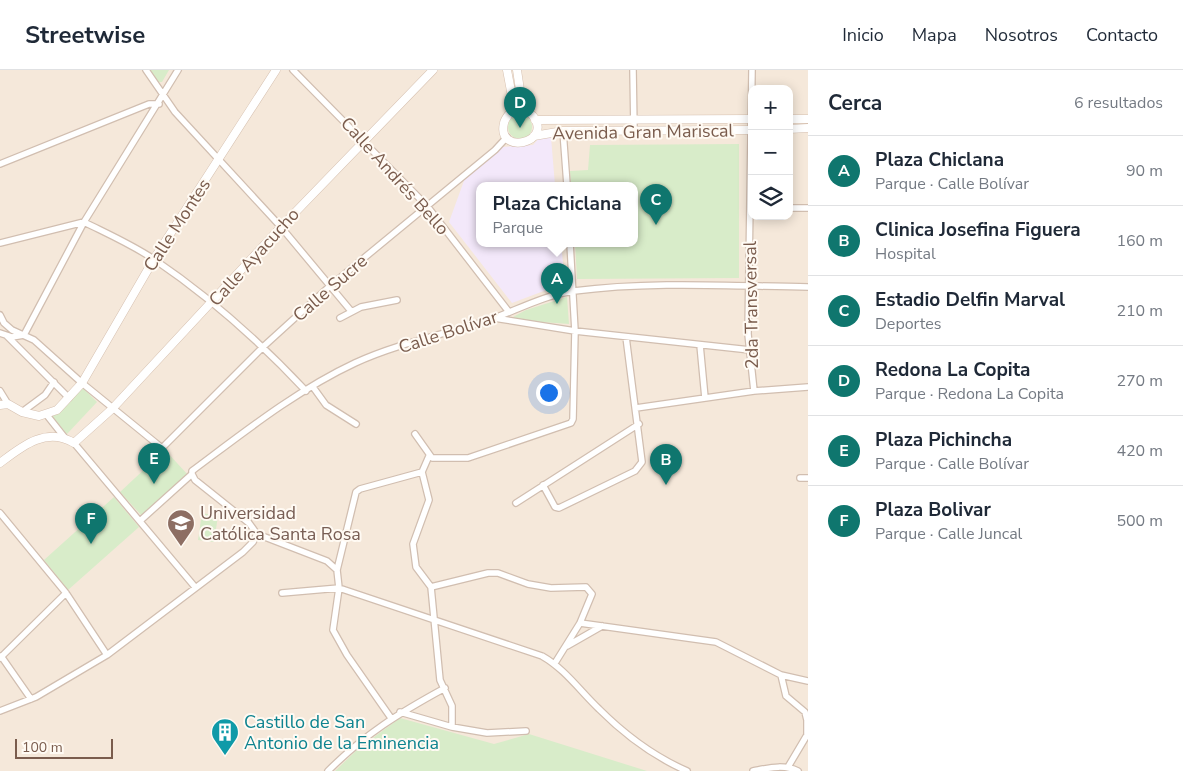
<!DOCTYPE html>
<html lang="es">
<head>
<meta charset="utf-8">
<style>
  :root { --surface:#fff; --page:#f2f2f3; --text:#1f2937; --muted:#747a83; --line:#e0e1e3; --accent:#0f766e }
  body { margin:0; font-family:"Nunito Sans",sans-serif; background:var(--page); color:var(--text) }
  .controls { position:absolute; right:15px; top:15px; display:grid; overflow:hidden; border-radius:10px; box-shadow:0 2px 12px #0003 }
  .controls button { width:45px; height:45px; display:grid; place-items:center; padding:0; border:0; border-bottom:1px solid var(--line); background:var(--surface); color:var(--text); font:25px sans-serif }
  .scale { position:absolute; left:15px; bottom:12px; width:98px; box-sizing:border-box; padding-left:5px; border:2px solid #7a5c4d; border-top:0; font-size:14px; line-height:18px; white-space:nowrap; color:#7a5c4d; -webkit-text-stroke:4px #fffaf3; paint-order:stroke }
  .you { position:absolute; left:548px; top:322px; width:18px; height:18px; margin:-12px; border:4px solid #fff; border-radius:50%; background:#1a73e8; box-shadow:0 0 0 8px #1a73e833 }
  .badge { display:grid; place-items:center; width:32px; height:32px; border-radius:50%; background:var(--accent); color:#fff; font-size:16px; font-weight:700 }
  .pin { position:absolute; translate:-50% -41px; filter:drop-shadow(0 1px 2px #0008) }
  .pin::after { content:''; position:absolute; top:26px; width:18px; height:15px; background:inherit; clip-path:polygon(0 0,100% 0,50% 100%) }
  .popup { position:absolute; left:476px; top:112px; width:162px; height:65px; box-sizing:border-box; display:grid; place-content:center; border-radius:10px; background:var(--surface); filter:drop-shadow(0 1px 4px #0005); font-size:16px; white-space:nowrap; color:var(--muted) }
  .popup b { font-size:19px; color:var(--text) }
  .popup::after { content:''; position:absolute; left:50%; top:100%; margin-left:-10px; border:10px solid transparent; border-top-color:var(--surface) }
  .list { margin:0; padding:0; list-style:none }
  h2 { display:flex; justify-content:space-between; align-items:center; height:65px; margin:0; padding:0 20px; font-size:21px }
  h2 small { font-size:16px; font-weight:400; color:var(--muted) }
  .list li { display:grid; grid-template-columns:32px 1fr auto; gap:15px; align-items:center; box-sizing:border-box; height:70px; padding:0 20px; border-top:1px solid var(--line) }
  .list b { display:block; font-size:19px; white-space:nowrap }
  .list p { margin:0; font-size:16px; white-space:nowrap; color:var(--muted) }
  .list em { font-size:16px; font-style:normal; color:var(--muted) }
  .icon { flex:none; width:28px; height:28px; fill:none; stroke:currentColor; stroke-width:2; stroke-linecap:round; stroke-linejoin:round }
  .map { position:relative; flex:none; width:808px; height:701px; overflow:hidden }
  header { display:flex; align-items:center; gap:30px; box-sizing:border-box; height:70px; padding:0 25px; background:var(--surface); border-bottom:1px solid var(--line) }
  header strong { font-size:24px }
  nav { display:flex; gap:28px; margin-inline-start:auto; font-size:18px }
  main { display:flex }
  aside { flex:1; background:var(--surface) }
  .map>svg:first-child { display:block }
  .residential { fill:#f5e8da; fill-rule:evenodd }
  .education { fill:#f3e8fa }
  .green { fill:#d8ecc9 }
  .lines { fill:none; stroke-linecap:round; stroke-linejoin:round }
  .street-casing { stroke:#d1beb0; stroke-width:8 }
  .secondary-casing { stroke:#d6c0b0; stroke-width:9 }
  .street { stroke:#fff; stroke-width:5.5 }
  .secondary { stroke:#fff; stroke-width:8 }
  .labels { text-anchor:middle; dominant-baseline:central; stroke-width:4; stroke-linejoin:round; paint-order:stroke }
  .street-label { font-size:18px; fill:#7a5c4d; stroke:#fffaf3 }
  .education-label { font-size:18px; fill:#785e54; stroke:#fffaf3; text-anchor:start }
  .culture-label { font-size:18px; fill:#0d838f; stroke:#fffaf3; text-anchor:start }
</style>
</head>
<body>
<header>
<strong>Streetwise</strong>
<nav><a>Inicio</a><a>Mapa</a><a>Nosotros</a><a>Contacto</a></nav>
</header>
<main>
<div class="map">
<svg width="808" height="701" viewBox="0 0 808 701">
  <rect width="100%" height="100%" fill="#fdf6ec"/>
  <path class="residential" d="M0,0H808V701H0ZM752,19H789V146H752ZM480,115H634V173H480Z"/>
  <path class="education" d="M540,67H551L555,115H480V173H561L565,213L512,233L449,152L465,108L502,77L533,75Z"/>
  <path class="green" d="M150,0H169L162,12H157Z
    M508 57a12 12 0 1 1 24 0a12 12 0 1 1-24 0Z
    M739,74V208L577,209L575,173H634V115H571L570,101L588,100L590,75Z
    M567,227L569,254L514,250L513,247L526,240Z
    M79,314L97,332L67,364L50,344Z
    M165,380L189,406L142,446L120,422Z
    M114,427L139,457L68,520L44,490Z
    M202,443L218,446L214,472L198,470Z
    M400,648L494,674L529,664L647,701H335L359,678Z"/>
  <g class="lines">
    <g class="street-casing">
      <path id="street" d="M146,0L175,42L281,157L351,241
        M293,0L427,136L509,242
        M633,0L634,60
        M752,0L748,264L754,321
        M563,61L567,115
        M0,94L149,34H159
        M789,138H808
        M0,173L84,152C108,164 133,175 155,190C211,228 260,272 306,321
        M0,245L4,253L12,260L34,270L82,313L162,378L264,276L330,216L495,80L507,67
        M340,248L361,237L397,230
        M494,248L575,261L750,280
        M0,263L12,267L24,265L84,152L178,0
        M7,266L69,328
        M700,275L705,328
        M313,317L326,335L356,354
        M0,321L8,334
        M636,338L754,321L808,317
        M22,342L45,325L54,312
        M46,344L65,368
        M415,364L432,388H468L571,353L573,349L575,261L570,173
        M74,373L195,517
        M429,386L422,402L429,430L413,474L416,497L431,517L440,610L452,636V657
        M192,404L195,410L249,453L257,464L327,491L337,500
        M800,408H808
        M543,415L555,437L559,438L635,401L642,392L626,267
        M516,433L639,354
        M0,443L66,523L107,585
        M141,450L192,404V401C243,363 297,320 355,293C398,273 447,264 492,249C519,239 545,225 574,221C651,211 731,216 808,217
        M431,517L488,503H498L528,514L551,518L586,517L592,524L580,553L555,593
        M282,523L339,518L542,586C565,599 580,621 599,639C624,664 655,687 687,701
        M580,553L716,572L781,605L808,611
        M567,576L602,556
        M1,586L31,629
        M0,588L66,523
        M781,605L786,626L805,642L807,650V665L788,697
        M0,641L36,627L107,585L243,482L253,472L257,464
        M400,642L452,657L487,663L526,661
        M391,648L347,585L333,560L339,518L337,500L356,422L360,419L422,402
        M328,701C365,664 399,643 445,618
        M753,701C769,698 783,694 798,701"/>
    </g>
    <g class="secondary-casing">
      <path id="secondary" d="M507,0L514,37C511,43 505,47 504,53C496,86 554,73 533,46C527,39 519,41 511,43
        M517,0L520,20L528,43
        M789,49H808
        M535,50L752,49
        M789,59L808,58
        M534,66L563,61L752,60
        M0,335L8,334L22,342L39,346L57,340L82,313L154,189L276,0
        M0,393C21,377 46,356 74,373L112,339L281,157L433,0"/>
    </g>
    <use href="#street" class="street"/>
    <use href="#secondary" class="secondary"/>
  </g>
  <defs>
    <g id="university-pin" transform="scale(1.4375)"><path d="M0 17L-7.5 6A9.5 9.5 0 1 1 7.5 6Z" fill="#8d6e63" stroke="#fffaf3"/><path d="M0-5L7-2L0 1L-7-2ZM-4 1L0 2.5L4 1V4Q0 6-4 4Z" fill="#fff"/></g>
    <g id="building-pin" transform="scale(1.4375)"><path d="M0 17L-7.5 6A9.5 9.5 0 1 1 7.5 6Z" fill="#0f9aa8" stroke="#fffaf3"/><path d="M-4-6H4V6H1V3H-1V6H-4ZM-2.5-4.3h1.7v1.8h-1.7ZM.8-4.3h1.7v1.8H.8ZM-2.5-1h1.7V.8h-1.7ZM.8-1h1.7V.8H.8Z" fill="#fff"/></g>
  </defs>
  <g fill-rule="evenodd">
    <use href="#university-pin" x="181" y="453"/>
    <use href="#building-pin" x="225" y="662"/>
  </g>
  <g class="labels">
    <g class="street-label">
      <text transform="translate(643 62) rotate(-1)">Avenida Gran Mariscal</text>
      <text transform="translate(395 106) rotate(48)">Calle Andrés Bello</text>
      <text transform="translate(177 155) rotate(-57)">Calle Montes</text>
      <text transform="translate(254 187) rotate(-48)">Calle Ayacucho</text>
      <text transform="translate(330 218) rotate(-41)">Calle Sucre</text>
      <text transform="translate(751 235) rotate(-91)">2da Transversal</text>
      <text transform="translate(448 262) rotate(-18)">Calle Bolívar</text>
    </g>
    <g class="education-label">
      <text x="200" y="443">Universidad<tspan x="200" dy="21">Católica Santa Rosa</tspan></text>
    </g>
    <g class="culture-label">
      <text x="244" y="652">Castillo de San<tspan x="244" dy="21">Antonio de la Eminencia</tspan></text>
    </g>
  </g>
</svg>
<div class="controls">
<button>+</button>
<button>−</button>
<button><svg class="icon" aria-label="layers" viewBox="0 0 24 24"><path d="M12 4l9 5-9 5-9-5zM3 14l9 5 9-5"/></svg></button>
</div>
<div class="scale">100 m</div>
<div class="you"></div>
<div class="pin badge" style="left:557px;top:234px">A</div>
<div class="popup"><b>Plaza Chiclana</b>Parque</div>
<div class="pin badge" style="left:666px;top:415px">B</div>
<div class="pin badge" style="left:656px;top:155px">C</div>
<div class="pin badge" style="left:520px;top:58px">D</div>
<div class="pin badge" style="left:154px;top:414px">E</div>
<div class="pin badge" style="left:91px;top:474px">F</div>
</div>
<aside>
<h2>Cerca<small>6 resultados</small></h2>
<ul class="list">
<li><span class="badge">A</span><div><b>Plaza Chiclana</b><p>Parque · Calle Bolívar</p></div><em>90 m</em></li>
<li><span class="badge">B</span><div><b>Clinica Josefina Figuera</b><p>Hospital</p></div><em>160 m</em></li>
<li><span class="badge">C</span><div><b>Estadio Delfin Marval</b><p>Deportes</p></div><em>210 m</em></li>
<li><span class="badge">D</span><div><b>Redona La Copita</b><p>Parque · Redona La Copita</p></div><em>270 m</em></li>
<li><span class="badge">E</span><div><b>Plaza Pichincha</b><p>Parque · Calle Bolívar</p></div><em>420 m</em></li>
<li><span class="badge">F</span><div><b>Plaza Bolivar</b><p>Parque · Calle Juncal</p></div><em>500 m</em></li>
</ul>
</aside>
</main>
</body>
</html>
